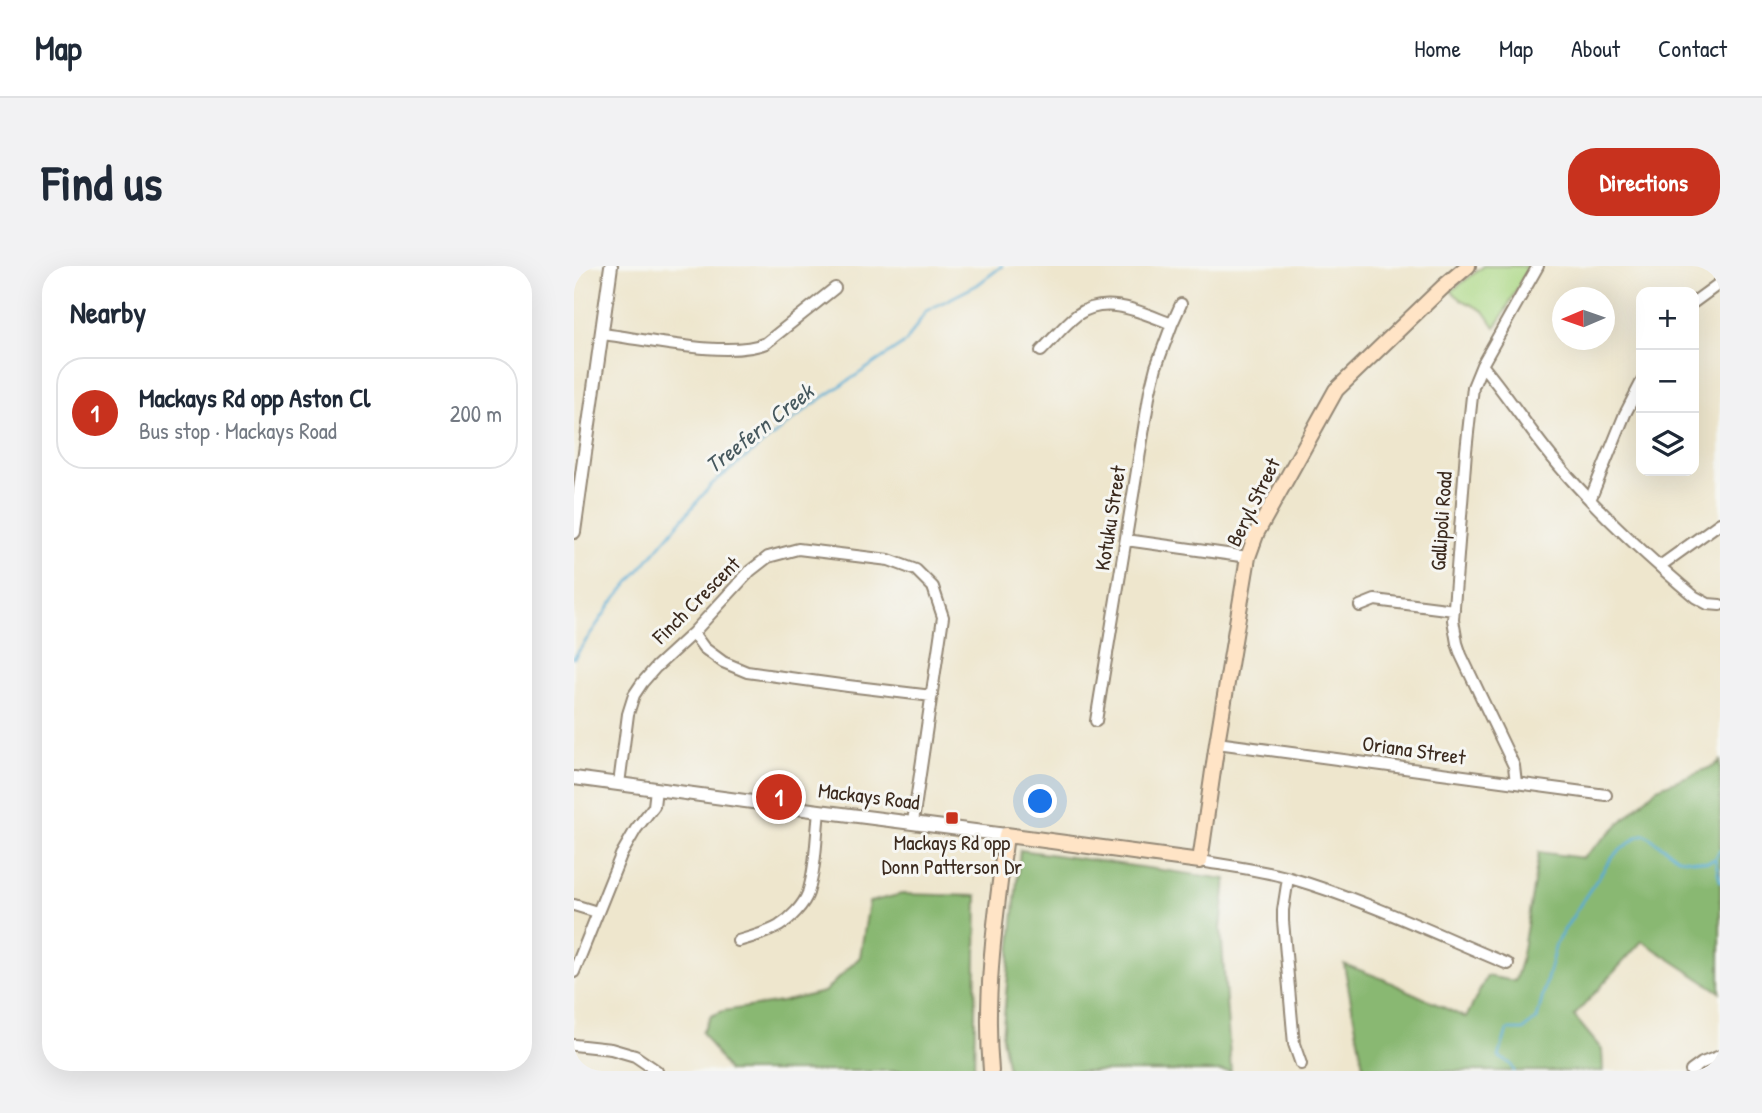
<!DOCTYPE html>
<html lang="en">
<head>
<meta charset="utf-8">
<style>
  :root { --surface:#fff; --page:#f2f2f3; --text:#1f2937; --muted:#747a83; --line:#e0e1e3; --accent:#c8321e }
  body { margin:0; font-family:"Patrick Hand",sans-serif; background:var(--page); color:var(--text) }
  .controls { position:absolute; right:21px; top:21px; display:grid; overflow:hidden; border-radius:14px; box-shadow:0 7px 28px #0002 }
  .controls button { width:63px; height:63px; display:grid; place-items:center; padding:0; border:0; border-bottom:2px solid var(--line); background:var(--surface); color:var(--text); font:35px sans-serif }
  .compass { position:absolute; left:978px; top:21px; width:63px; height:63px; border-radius:50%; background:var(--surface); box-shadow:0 7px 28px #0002; rotate:268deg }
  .you { position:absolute; left:467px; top:536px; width:24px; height:24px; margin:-18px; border:5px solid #fff; border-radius:50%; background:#1a73e8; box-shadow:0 0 0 10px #1a73e833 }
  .badge { display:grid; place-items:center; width:46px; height:46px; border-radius:50%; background:var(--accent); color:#fff; font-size:23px; font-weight:700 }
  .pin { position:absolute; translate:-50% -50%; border:4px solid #fff; box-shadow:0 2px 7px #0006 }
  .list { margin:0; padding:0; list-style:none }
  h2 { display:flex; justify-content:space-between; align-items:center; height:91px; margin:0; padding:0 28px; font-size:30px }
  h2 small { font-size:23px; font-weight:400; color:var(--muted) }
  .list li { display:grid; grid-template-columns:46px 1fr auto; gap:21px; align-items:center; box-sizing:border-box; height:112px; margin:0 14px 14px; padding:0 14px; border:2px solid var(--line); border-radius:28px }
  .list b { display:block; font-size:26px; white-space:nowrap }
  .list p { margin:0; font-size:23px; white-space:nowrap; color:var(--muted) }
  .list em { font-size:23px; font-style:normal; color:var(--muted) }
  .icon { flex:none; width:38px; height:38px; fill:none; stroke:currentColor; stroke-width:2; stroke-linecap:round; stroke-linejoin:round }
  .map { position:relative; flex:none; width:1146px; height:805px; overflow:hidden; border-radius:28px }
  header { display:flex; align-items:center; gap:42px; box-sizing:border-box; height:98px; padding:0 35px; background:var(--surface); border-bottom:2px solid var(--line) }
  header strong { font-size:33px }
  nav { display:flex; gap:38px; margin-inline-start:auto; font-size:24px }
  .intro { display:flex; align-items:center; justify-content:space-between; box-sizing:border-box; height:168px; padding:0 42px }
  h1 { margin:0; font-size:49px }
  .button { padding:18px 32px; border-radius:28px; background:var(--accent); color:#fff; font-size:24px; font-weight:700 }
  main { display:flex; gap:42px; padding:0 42px }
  aside { flex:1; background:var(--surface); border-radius:28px; box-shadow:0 7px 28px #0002 }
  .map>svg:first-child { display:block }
  .green { fill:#acd885; stroke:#748152; stroke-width:2 }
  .forest { fill:#89b872; stroke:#627148; stroke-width:2 }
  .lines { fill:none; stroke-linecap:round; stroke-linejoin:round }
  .stream { stroke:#59acd4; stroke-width:2.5 }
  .minor-casing { stroke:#948876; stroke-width:14 }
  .tertiary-casing { stroke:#948876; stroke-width:16 }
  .secondary-casing { stroke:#948876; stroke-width:18 }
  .minor { stroke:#fff; stroke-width:10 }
  .tertiary { stroke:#fff; stroke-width:12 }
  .secondary { stroke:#ffe4c6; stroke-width:14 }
  .poi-dot { fill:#c8321e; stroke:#f6f6f2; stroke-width:2.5 }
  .labels { text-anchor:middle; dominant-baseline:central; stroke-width:6; stroke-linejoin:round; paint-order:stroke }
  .street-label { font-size:21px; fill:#3b2a1e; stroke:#f6f6f2 }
  .poi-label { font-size:21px; fill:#3b2a1e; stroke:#f6f6f2 }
  .water-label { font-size:23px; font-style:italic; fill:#46585e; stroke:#f6f6f2 }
</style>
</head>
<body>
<header>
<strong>Map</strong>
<nav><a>Home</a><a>Map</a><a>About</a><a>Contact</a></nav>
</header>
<div class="intro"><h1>Find us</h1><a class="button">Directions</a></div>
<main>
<aside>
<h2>Nearby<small></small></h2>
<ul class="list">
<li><span class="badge">1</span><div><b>Mackays Rd opp Aston Cl</b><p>Bus stop · Mackays Road</p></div><em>200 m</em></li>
</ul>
</aside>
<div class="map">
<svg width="1146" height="805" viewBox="0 0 1146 805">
  <rect width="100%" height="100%" fill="#f6f6f2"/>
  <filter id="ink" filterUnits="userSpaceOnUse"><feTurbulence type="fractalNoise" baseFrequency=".0143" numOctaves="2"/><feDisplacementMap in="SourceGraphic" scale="14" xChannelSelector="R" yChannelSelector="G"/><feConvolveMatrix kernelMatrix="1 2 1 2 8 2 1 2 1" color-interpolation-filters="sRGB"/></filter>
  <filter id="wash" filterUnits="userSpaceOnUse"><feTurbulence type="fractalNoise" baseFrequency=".00686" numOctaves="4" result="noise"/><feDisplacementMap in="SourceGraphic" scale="28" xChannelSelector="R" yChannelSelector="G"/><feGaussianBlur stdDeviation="1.57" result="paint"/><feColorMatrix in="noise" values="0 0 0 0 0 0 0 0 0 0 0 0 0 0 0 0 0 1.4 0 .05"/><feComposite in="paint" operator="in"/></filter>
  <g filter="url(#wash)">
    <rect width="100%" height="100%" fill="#eee6cd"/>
    <path class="green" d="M910,0H955L927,53L921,61L910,45L888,34L877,25Z"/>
    <path class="forest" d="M1146,495V726L1068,675L1000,750L1028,784L1029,805H790L770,698L809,713L892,752L913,710L941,715L947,695L965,586L1009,592L1083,522L1140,500Z
      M446,584L652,613L647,663L657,805H434L428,771Z
      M328,628L403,630L400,805H154L128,766L137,750L149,745L207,736L250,726L286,691L295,636Z"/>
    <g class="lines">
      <path class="stream" d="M0,392L37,338L138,218L238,139L332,76L352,45L403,19L428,0
        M1146,583L1141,593L1146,615
        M940,805L937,798L925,791L933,764H949L963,753L982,677L1011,631L1039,590L1063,571L1071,568L1104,592L1133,596L1141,593"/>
    </g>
  </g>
  <g filter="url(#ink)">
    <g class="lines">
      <g class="minor-casing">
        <path id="minor" d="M1120,36L1146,17
          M598,58L607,38
          M28,68C71,73 155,93 192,77L261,22
          M467,85C479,73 490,59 503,49C533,28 568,47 598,58L582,101L576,125L522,455
          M908,99C938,135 962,175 993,209C1032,253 1076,293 1121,331L1134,338L1146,339
          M1016,234L1051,148L1067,117
          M552,274L674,291
          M1086,300L1146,257
          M786,340L801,334L880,344
          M119,367L130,382L149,396L173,406L274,420L358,430
          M643,477L1032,529
          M942,517L940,500L887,389L883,377L879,354L892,185L899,121L908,99L964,0
          M45,518L54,448L60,429L68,417L82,401L119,367L176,305L194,291L224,283L315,294L342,304L359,321L369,351L339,556
          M626,595C656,600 687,604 716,612C791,634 862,668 934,698
          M714,612L709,644V655L720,778L727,798
          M0,639L23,646
          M164,675C178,671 193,667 205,660C216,653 230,639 234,627C242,601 242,572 245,545
          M0,706L47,589L62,563L80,540L82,523
          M0,779L37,783L61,790L83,805
          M1117,805L1128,797L1146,790"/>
      </g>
      <g class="tertiary-casing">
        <path id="tertiary" d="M0,266L37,0
          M0,512L245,545L432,569"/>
      </g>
      <g class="secondary-casing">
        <path id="secondary" d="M417,805C410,725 422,648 432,569L626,595L643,477L674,291L683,266L762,124L869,21L894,0"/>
      </g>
      <use href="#minor" class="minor"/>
      <use href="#tertiary" class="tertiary"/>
      <use href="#secondary" class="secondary"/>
    </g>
  </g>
  <rect class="poi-dot" x="371" y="545" width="14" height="14" rx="3.5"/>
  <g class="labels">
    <g class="street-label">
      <text transform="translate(679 236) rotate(-64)">Beryl Street</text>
      <text transform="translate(536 252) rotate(-81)">Kotuku Street</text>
      <text transform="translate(867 255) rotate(-86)">Gallipoli Road</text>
      <text transform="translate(122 334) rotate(-45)">Finch Crescent</text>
      <text transform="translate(840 484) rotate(8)">Oriana Street</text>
      <text transform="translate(295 530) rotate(7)">Mackays Road</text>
    </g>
    <g class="poi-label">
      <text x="378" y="576">Mackays Rd opp<tspan x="378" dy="24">Donn Patterson Dr</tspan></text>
    </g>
    <g class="water-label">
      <text transform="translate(185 162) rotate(-38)">Treefern Creek</text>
    </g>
  </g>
</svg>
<div class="controls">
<button>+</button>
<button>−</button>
<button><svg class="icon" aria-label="layers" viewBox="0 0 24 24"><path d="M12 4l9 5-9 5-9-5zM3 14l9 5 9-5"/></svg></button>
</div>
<svg class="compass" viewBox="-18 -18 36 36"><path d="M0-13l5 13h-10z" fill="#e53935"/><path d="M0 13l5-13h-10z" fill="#747a83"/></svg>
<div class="you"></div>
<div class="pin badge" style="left:205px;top:531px">1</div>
</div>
</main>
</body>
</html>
